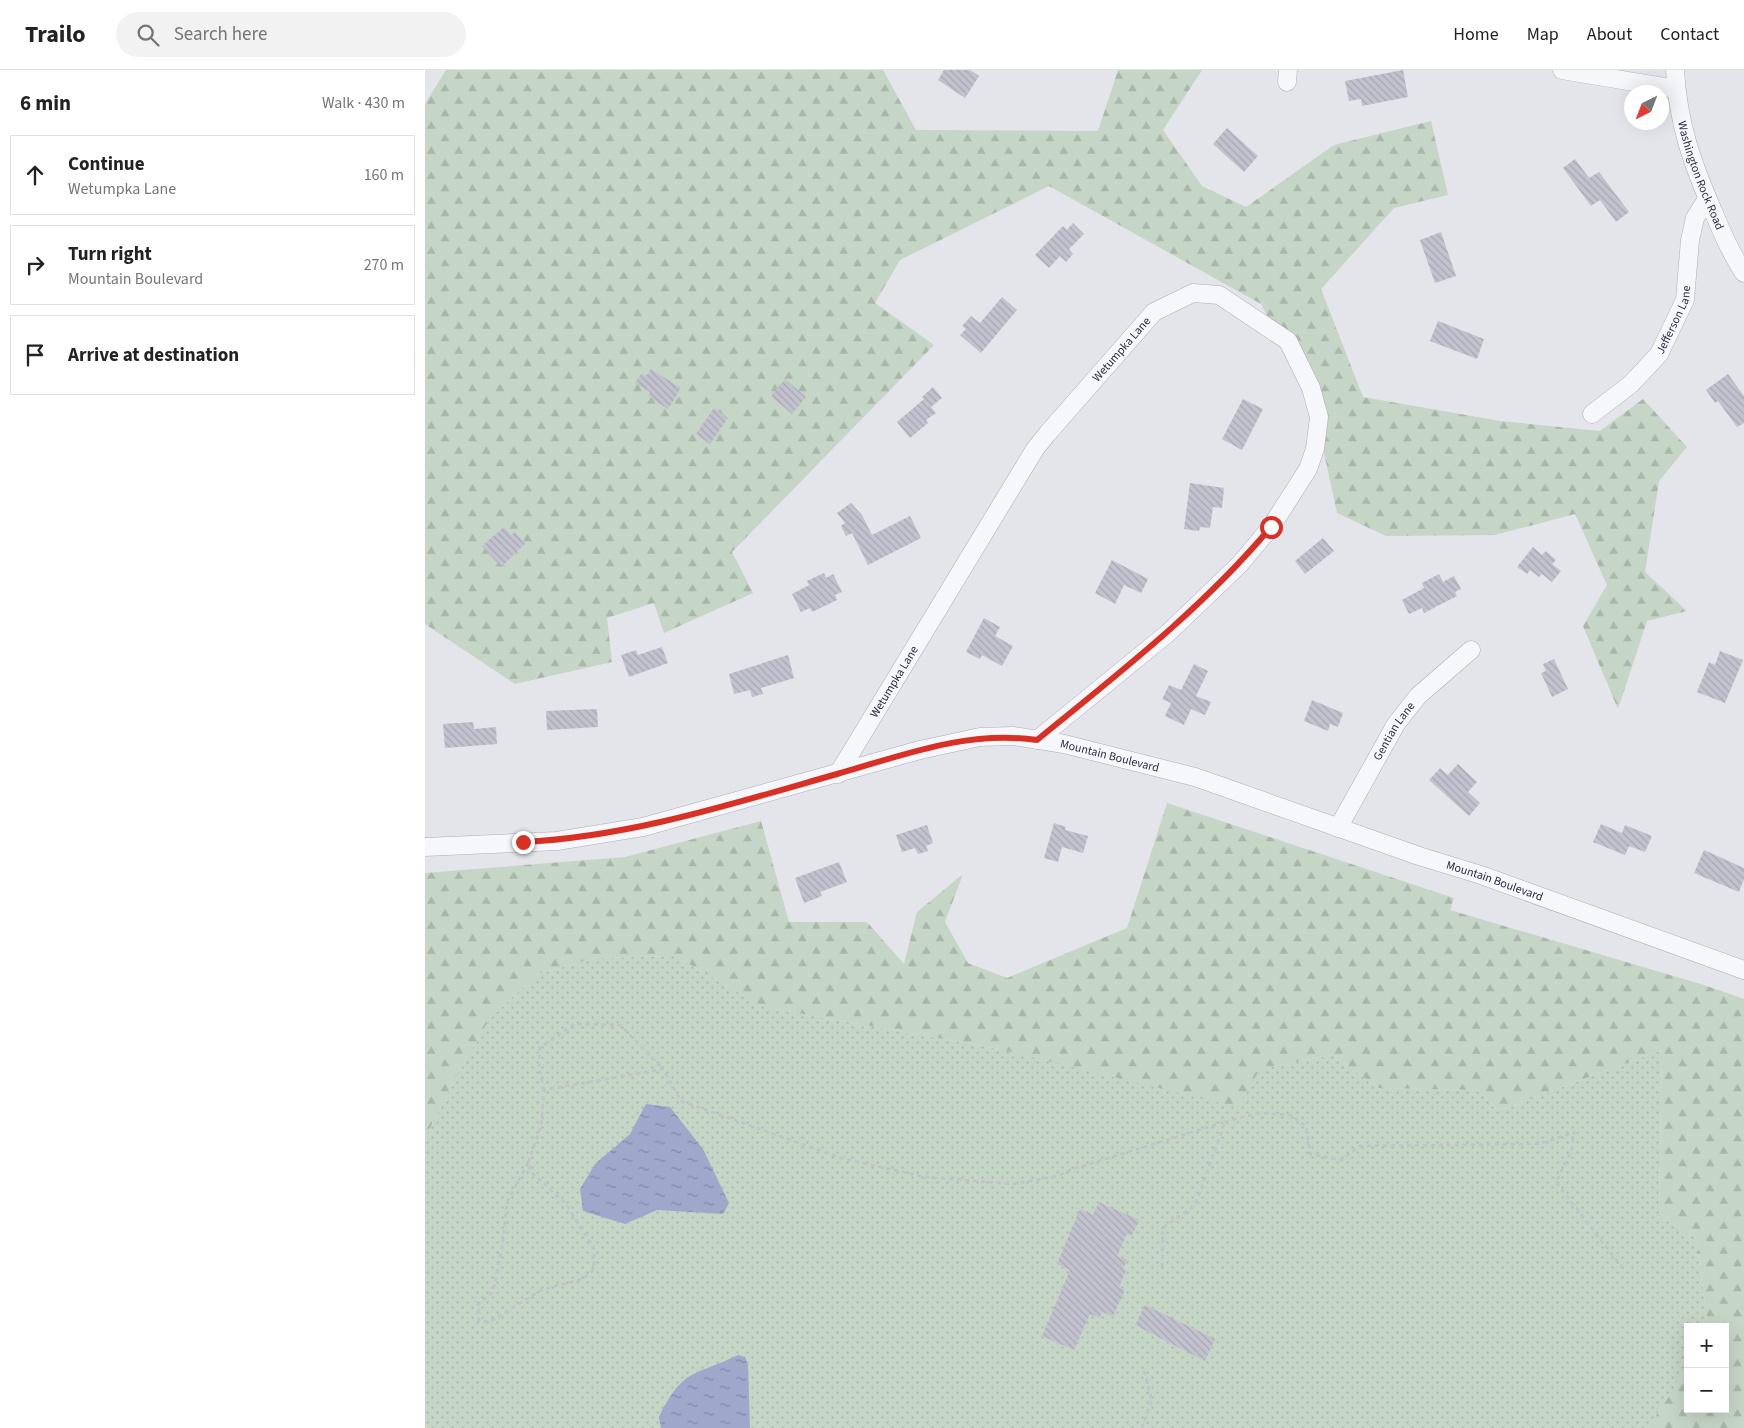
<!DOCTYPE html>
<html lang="en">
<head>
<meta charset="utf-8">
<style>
  :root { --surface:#fff; --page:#f2f2f2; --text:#222; --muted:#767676; --line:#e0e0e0 }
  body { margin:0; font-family:"Source Sans 3",sans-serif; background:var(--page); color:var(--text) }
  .controls { position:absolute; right:15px; bottom:15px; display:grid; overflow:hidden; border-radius:0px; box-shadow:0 5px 20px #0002 }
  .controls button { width:45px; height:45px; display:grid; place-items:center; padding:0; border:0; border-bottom:1px solid var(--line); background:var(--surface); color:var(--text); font:25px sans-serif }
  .compass { position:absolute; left:1199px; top:15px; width:45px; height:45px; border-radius:50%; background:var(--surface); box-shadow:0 5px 20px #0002; rotate:222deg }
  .stop { position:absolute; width:15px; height:15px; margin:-11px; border:4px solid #d93025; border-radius:50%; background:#fff }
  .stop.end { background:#d93025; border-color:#fff; box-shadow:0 1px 5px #0008 }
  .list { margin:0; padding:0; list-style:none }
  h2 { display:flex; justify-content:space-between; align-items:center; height:65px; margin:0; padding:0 20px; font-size:21px }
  h2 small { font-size:16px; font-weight:400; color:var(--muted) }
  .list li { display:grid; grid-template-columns:32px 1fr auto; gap:15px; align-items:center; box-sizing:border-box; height:80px; margin:0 10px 10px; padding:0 10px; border:1px solid var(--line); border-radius:0px }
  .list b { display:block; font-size:19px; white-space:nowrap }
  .list p { margin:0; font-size:16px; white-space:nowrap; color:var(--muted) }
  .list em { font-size:16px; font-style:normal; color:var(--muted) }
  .icon { flex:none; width:28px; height:28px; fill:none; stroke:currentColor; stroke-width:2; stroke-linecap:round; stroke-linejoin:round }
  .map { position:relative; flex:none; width:1319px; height:1358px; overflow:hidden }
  header { display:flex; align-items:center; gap:30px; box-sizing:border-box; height:70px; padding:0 25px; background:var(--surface); border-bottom:1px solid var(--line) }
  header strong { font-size:24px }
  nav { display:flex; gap:28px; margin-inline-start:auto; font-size:18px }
  .search { width:350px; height:45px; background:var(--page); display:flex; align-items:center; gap:12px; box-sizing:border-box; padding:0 18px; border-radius:28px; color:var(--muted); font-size:19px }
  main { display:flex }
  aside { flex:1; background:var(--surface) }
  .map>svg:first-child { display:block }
  .grass { fill:url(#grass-dots) }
  .forest { fill:url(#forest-firs) }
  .water { fill:url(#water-ripples) }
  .building { fill:url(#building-back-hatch) }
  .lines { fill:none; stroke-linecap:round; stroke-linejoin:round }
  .minor-casing { stroke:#acadb9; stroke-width:19 }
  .path { stroke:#c1c2cb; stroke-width:2.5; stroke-dasharray:4 4; stroke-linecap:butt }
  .minor { stroke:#f6f7fa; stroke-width:18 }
  .route { stroke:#d93025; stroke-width:6 }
  .labels { text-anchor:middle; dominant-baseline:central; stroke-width:4; stroke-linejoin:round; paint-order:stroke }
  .street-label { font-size:12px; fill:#2b2c44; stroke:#f4f4f9 }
</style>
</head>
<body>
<header>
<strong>Trailo</strong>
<div class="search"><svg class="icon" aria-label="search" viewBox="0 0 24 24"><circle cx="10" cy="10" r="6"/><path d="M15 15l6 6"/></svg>Search here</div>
<nav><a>Home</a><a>Map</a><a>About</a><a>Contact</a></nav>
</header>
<main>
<aside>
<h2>6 min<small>Walk · 430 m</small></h2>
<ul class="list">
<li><svg class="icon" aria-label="ahead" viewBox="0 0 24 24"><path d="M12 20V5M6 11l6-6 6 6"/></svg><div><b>Continue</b><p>Wetumpka Lane</p></div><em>160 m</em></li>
<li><svg class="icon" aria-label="right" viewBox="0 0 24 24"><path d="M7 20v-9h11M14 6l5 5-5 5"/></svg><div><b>Turn right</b><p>Mountain Boulevard</p></div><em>270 m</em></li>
<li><svg class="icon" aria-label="arrive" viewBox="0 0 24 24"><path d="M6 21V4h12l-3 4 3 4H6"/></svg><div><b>Arrive at destination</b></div></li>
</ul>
</aside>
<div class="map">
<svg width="1319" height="1358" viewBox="0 0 1319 1358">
  <defs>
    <pattern id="grass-dots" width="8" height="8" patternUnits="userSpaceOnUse" patternTransform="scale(1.25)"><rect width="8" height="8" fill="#c5d5c6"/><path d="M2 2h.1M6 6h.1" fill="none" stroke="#a9b7ab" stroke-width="1.8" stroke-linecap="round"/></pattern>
    <pattern id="forest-firs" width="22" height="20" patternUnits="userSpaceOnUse" patternTransform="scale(1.25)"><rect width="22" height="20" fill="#c5d5c6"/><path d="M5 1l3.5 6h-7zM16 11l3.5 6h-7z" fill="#a9b7ab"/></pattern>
    <pattern id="water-ripples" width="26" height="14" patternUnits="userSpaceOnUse" patternTransform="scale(1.25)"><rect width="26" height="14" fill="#9fa7cb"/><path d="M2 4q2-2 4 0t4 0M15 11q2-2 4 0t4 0" fill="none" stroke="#8288a6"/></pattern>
    <pattern id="building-back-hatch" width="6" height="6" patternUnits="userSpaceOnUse" patternTransform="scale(1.25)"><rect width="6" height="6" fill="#c1c2ce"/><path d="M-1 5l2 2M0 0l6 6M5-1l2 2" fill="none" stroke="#a6a7b2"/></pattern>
  </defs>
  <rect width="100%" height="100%" fill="#e4e4eb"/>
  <path class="grass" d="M250,886L339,937L574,979L834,999L907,985L954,1018L1052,1020L1073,1041L1237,980L1234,1146L1271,1168L1283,1257H1263V1296L1223,1358H0V1068L29,1010L65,948L113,904L171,888Z"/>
  <path class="forest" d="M21,0H458L491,60L673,61L693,0H777L738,60L777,116L821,137L909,75L1006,51L1023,125L969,138L896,219L938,327L1075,351L1175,361L1218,329L1262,377L1234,411L1220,502L1262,541L1222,551L1193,639L1158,556L1182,515L1150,444L1070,465L961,466L912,443L888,332L836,234L624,116L475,190L450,233L509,275L307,482L328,523L239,563L229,533L182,548L187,592L90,614L0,554V34Z
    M742,733L1029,828L1025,840L1279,915L1319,929V1358H1223L1263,1296V1339H1300V1257H1283L1271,1168L1234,1146L1237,980L1073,1041L1052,1020L954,1018L907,985L835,999L812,1037L574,979L339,937L250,886L171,888L113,904L65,948L29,1010L0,1068V803L200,787L336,751L364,852H442L479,894L492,842L538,804L520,852L543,893L582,908L702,858Z"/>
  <path class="water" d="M221,1034L245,1037L278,1079L304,1133L298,1144L232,1140L200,1154L158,1141L155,1119L170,1094L205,1064Z
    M313,1285L320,1287L323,1295L325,1358H236L234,1347C259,1297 268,1307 313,1285Z"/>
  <path class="building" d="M519,0H545L554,6L540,28L513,10Z
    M978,0L983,27L937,36L936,29L924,31L920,11Z
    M802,58L833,86L819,102L788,74Z
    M1150,89L1164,108L1174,102L1204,142L1191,152L1175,130L1166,136L1138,98Z
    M648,153L659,164L644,179L648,184L641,192L635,186L624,198L610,185L638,156L642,160Z
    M1016,162L1031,206L1010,213L995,170Z
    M577,227L592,240L556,283L535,265L541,259L537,256L546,246L555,253Z
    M1013,251L1059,269L1052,289L1005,271Z
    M226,299L256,318L243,339L223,326L225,322L210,313L216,304L221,306Z
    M1303,304L1319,326V353L1312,357L1293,331L1290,333L1281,320Z
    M360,309L381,327L367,344L346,326Z
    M508,317L517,328L506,337L511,343L501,350L503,353L485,368L472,352L499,329L497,327Z
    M818,329L838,339L817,380L797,369Z
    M289,338L303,348L285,374L271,364Z
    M765,413L799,418L797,438L788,437L785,458L775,457L774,461L759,459Z
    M426,433L437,445L447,465L485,446L496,468L443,495L427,463L421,466L416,456L420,453L412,443Z
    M79,457L86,465L90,462L100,474L76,497L57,476Z
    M898,468L909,481L880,504L870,491Z
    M1108,477L1117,485L1121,481L1131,490L1127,494L1136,501L1127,512L1117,504L1114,507L1105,500L1102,504L1092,497Z
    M687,490L723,509L716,523L699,515L690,534L670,523Z
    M399,503L401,508L408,504L417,522L410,525L412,530L387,542L385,538L376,542L367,524L384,515L382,511Z
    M1014,504L1018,512L1029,506L1036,519L1030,522L1032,526L999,543L997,538L984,544L977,530L999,518L997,513Z
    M559,548L575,557L570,566L588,576L577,596L557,585L555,589L541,582Z
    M237,577L243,593L204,607L196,585L211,580L213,585Z
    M1295,581L1318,590L1300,633L1272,622L1284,592L1290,595Z
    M363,585L369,608L336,618L338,624L327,627L325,620L309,624L304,604Z
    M1129,589L1143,619L1127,627L1116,603L1121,601L1118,594Z
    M769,594L783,601L771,626L786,632L780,645L766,639L759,655L740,646L746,633L737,629L744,615L756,620Z
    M887,630L918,643L913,657L905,654L903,661L879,651Z
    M172,639L173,657L122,660L121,641Z
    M48,652L49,659L71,657L72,674L20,678L18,654Z
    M1033,694L1052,712L1043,722L1055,733L1044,746L1004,710L1015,698L1023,705Z
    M629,753L641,757L640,760L663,766L658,783L637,777L633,792L619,788Z
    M1176,754L1197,763L1200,755L1227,766L1220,782L1204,776L1200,785L1168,772Z
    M502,755L508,773L501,776L503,781L493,784L490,778L477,782L471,765Z
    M1279,780L1319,798V809L1314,822L1269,803Z
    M414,792L422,812L395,822L397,826L379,833L370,808Z
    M674,1132L714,1150L707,1165L702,1163L692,1186L702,1190L698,1199L701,1200L694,1217L700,1220L688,1246L677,1242L674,1248L665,1244L649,1280L617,1266L645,1200L632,1194L655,1139L668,1145Z
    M720,1235L790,1269L780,1291L710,1255Z"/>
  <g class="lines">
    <g class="minor-casing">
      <g id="minor">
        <path d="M1137,0L1251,19"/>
        <path id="s1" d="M1250,0C1253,53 1267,93 1288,141C1297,163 1306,184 1319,203"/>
        <path d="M862,12L863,0"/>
        <path id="s2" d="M1167,344L1206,314L1234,284L1260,230L1265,170L1270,148L1282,129"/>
        <path id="s3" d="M413,704L610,379L622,364L729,242L768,223L794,225L863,271L886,318L894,347L890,379L883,399L846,457L815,494L743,563L612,670"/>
        <path id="s4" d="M913,758L971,654L993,626L1046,580"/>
        <path id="s5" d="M0,777L132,771L218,757L495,680L555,667L588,666L639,674L770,707L994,786L1056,805L1319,900"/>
      </g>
    </g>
    <path class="path" d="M119,1020L114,998L115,978L149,954L195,955L238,999
      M800,1052L833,1043L865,1045L881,1056L885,1084L916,1090L935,1076L1115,1074L1149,1062L1147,1079L1131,1112L1196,1196
      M103,1093L82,1132L78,1172L68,1222L53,1235L54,1251L65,1252L116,1220L158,1209L168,1200L170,1180L141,1134L106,1102L103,1093L116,1056L119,1020L238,999L256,1031L416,1088L500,1107L589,1114L633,1106L645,1100L800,1052L770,1135L738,1158L737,1200
      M717,1358L727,1330L718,1298"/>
    <use href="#minor" class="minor"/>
  </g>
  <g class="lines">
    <path class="route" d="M98,772C205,767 310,733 412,704C479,685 542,660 612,670C694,603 777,539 846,457"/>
  </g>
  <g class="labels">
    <g class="street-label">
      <text stroke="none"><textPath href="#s1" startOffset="109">Washington Rock Road</textPath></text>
      <text stroke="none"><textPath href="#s2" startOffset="128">Jefferson Lane</textPath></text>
      <text stroke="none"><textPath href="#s3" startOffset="512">Wetumpka Lane</textPath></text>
      <text stroke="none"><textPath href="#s3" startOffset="108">Wetumpka Lane</textPath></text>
      <text stroke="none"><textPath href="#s4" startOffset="112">Gentian Lane</textPath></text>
      <text stroke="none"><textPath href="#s5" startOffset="700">Mountain Boulevard</textPath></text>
      <text stroke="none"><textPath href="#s5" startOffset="1105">Mountain Boulevard</textPath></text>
    </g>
  </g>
</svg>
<div class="controls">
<button>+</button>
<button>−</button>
</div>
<svg class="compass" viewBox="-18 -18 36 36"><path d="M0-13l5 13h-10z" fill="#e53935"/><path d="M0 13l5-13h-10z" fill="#767676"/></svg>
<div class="stop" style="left:846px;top:457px"></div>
<div class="stop end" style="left:98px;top:772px"></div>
</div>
</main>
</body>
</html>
